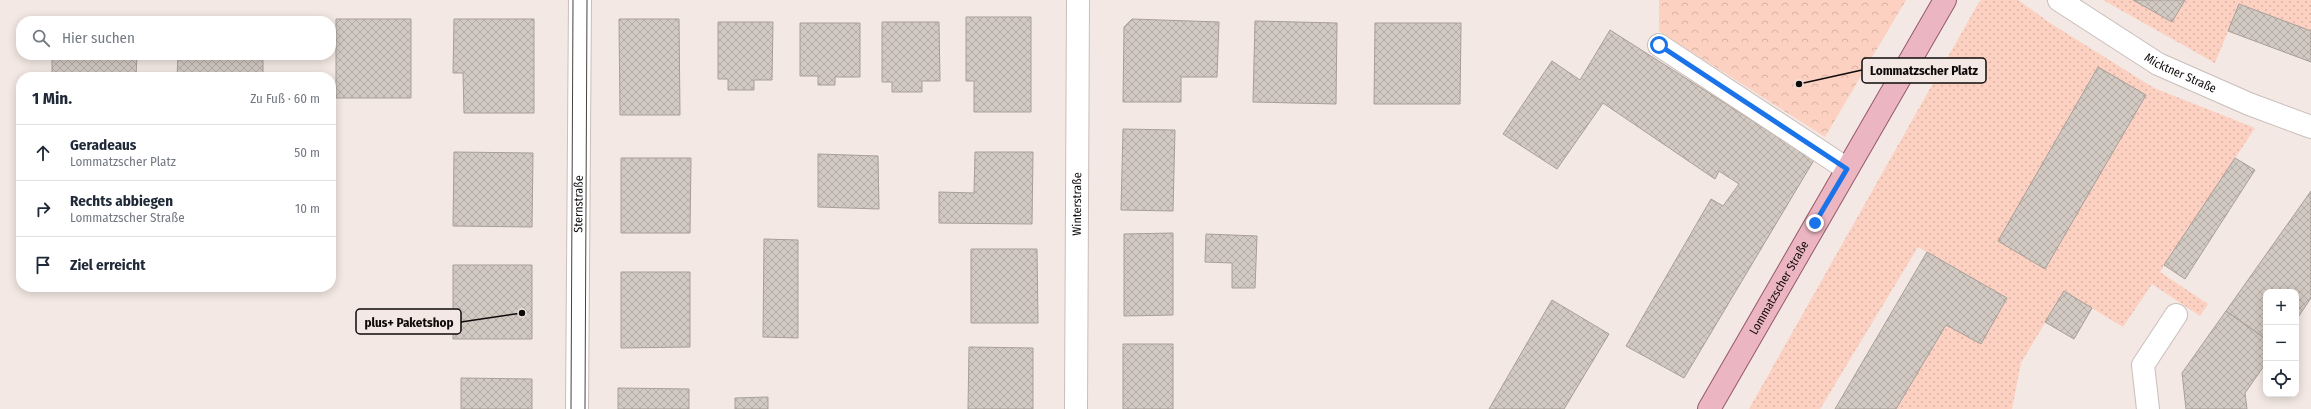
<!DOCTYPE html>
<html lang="de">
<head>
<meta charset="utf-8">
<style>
  :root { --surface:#fff; --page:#f6f6f7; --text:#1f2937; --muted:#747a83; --line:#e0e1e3 }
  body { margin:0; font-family:"Fira Sans Condensed",sans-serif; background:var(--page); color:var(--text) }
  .controls { position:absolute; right:12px; bottom:12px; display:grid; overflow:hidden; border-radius:8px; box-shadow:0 2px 10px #0003 }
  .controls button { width:36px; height:36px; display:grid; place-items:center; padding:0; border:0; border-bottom:1px solid var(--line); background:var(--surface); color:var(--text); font:20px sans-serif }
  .stop { position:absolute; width:12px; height:12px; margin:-9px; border:3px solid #1a73e8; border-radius:50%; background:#fff }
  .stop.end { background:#1a73e8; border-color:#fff; box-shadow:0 1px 4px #0008 }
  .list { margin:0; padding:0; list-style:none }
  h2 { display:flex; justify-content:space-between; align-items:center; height:52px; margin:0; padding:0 16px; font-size:17px }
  h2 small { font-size:13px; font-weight:400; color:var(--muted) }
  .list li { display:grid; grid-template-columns:26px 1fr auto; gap:12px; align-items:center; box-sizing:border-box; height:56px; padding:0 16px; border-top:1px solid var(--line) }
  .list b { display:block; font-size:15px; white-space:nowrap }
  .list p { margin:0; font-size:13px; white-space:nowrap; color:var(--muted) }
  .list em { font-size:13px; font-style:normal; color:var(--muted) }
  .icon { flex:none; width:22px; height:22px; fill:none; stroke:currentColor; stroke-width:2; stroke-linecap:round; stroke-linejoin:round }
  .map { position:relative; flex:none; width:2311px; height:409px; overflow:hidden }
  .search { position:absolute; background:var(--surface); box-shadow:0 2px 10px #0003; left:16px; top:16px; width:320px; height:44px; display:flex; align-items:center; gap:10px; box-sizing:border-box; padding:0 14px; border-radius:16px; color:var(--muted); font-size:15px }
  .panel { position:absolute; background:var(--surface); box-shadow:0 2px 10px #0003; left:16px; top:72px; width:320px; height:220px; border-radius:16px }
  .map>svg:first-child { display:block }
  .grass { fill:url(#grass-dots) }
  .park { fill:url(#park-crowns) }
  .building { fill:url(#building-cross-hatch); stroke:#a89f99 }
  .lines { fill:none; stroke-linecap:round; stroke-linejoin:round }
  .minor-casing { stroke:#c9beba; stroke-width:24 }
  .major-casing { stroke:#955966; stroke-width:24 }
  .minor { stroke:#fff; stroke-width:22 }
  .major { stroke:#ebb5c1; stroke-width:22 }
  .tram { stroke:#47413f; stroke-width:1 }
  .route { stroke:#1a73e8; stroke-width:5 }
  .labels { text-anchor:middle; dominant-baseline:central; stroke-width:3.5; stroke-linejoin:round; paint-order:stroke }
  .street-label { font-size:12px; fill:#0e0a09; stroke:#f3e8e3 }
  .leader { fill:none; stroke:#0e0a09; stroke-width:1.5 }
  .callout-dot { fill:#0e0a09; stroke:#f3e8e3; stroke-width:1.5 }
  .callout { fill:#f3e8e3; stroke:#0e0a09; stroke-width:1.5 }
  .callout-label { font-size:13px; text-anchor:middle; font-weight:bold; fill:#0e0a09 }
</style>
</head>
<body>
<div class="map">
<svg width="2311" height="409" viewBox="0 0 2311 409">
  <defs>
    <pattern id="grass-dots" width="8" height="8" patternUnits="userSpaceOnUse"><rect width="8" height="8" fill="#fcd1c1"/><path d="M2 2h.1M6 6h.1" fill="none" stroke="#d7b2a4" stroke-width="1.8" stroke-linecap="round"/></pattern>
    <pattern id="park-crowns" width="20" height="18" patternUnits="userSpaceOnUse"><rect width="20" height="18" fill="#fcd1c1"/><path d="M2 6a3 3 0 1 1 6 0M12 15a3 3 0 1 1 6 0" fill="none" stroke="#d7b2a4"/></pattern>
    <pattern id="building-cross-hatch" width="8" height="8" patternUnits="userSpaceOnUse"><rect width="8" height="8" fill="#d2c9c2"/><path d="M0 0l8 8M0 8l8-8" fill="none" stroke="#b3aba5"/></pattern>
  </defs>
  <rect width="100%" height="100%" fill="#f3e8e3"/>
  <path class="grass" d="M1982,0H2018L2050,23L2154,88L2255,128L2160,272L2208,304L2200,316L2152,284L2123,327L2064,291L2021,363L2012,409H1896L1946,325L1981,344L2007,298L1918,247L1820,409H1749L1979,2Z
    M2103,0H2311V31L2239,4L2215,63Z"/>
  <path class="park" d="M1659,0H1906L1825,137L1659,31Z"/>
  <path class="building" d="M2133,0H2185L2172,22Z
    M2239,4L2311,31V62L2228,31Z
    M966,17H1031V112H974V81H966Z
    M336,19H411V98H336Z
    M454,19H534V113H464L463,73H453Z
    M619,19H679L680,115H620Z
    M1132,19L1219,22L1217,77H1181V102H1123L1124,27Z
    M53,20L137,21H53Z
    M1255,21L1337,23L1336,104L1253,102Z
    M718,22H773L772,80H754V90H728V79H718Z
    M882,22H939L940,81H922V92H892V82H882Z
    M800,23H860V77H835V85H818V76H800Z
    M1375,23H1461L1460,104H1374Z
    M1610,30L1814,160L1684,378L1626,346L1711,199L1723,206L1739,184L1719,171L1715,179L1603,103L1557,169L1503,134L1552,61L1580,80Z
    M52,55H137L136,77H52Z
    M178,55H263V77H177Z
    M2098,67L2146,95L2045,269L1998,241Z
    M1123,129L1175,130L1173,211L1121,210Z
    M454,152L533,153L532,227L453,226Z
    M975,152H1033L1032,224L939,223V192L974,193Z
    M818,154L878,156L879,209L818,207Z
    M621,158H691L690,233H621Z
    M2235,158L2255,170L2185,279L2164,265Z
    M2311,191V298L2296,320V292H2266V339L2226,311Z
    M1173,233V315L1124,316V234Z
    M1206,234L1257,236L1255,288H1232V263L1205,262Z
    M764,239L798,240V338L763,337Z
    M971,249H1037L1038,323H971Z
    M1927,252L2007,298L1981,344L1946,325L1896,409H1835Z
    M453,265H532V339H453Z
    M621,272H690V347L621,348Z
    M2064,291L2092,308L2074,339L2045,322Z
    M1552,300L1609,334L1564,409H1489Z
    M2226,311L2266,339V363L2245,393L2247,409H2186L2182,373Z
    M1123,344H1173V409H1123Z
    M969,347L1033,348V409H968Z
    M461,378L532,379V409H461Z
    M618,388L689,389V409H618Z
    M768,397V409H735V398Z"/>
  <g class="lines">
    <g class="minor-casing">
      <g id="minor">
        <path id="s1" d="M2059,0L2158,64L2249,104L2311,127"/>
        <path d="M1659,45L1847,169"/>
        <path id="s2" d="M577,409L580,0"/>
        <path id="s3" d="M1076,409L1078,0"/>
        <path d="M2148,409L2143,365L2176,315"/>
      </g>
    </g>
    <g class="major-casing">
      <g id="major">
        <path id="s4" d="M1709,409L1945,0"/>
      </g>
    </g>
    <use href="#minor" class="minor"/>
    <use href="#major" class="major"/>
    <path class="tram" d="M571,409L573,0
      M585,409L587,0"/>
  </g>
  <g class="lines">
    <path class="route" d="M1659,45L1847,169L1815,223"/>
  </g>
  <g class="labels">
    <g class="street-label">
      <text stroke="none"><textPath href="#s1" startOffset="142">Micktner Straße</textPath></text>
      <text stroke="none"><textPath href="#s2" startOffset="205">Sternstraße</textPath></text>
      <text stroke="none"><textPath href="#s3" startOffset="205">Winterstraße</textPath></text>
      <text stroke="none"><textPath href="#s4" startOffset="140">Lommatzscher Straße</textPath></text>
    </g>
  </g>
  <path class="leader" d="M1799 84L1862 70M522 313L461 322"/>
  <g class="callout-dot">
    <circle cx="1799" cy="84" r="4"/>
    <circle cx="522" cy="313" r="4"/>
  </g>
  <g class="callout">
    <rect x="1862" y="58" width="124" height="25" rx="4"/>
    <rect x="356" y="309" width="105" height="25" rx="4"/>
  </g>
  <g class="callout-label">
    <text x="1924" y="75">Lommatzscher Platz</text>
    <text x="409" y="327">plus+ Paketshop</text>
  </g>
</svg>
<div class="controls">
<button>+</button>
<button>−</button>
<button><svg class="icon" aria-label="locate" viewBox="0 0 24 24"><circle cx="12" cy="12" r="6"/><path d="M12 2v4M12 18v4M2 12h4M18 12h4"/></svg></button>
</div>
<div class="stop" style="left:1659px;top:45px"></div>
<div class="stop end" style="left:1815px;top:223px"></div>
<div class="search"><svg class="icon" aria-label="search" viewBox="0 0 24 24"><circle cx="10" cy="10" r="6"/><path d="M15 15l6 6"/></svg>Hier suchen</div>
<section class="panel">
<h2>1 Min.<small>Zu Fuß · 60 m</small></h2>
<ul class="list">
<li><svg class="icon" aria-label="ahead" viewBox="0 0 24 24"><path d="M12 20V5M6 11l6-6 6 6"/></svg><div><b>Geradeaus</b><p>Lommatzscher Platz</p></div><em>50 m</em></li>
<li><svg class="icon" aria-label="right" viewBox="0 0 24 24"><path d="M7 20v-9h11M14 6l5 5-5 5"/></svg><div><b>Rechts abbiegen</b><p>Lommatzscher Straße</p></div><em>10 m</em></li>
<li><svg class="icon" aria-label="arrive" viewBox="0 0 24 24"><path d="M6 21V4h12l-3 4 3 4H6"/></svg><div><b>Ziel erreicht</b></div></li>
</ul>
</section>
</div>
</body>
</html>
